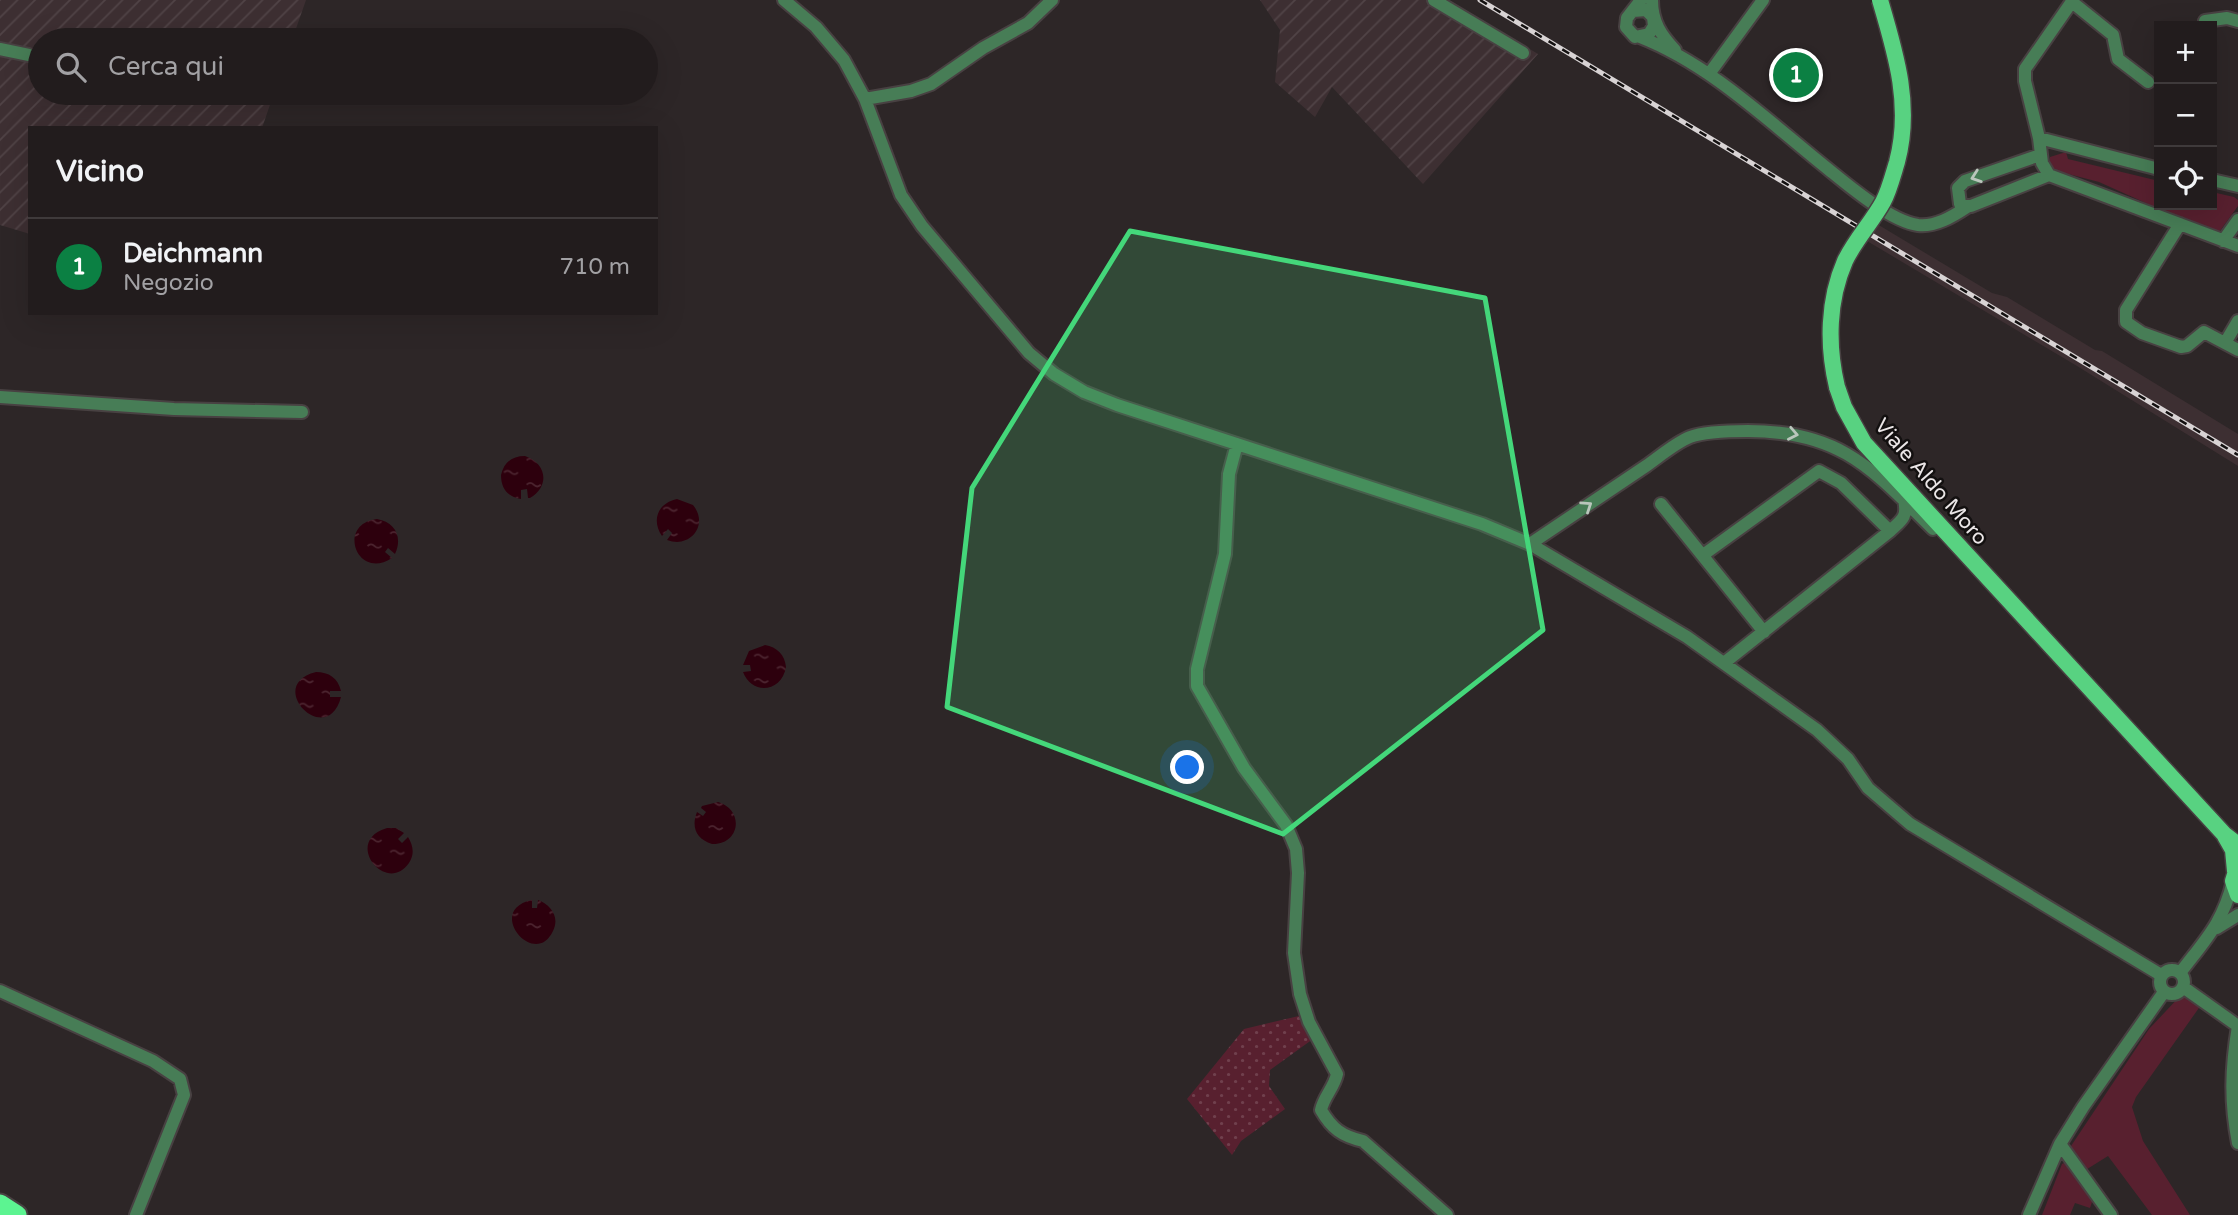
<!DOCTYPE html>
<html lang="it">
<head>
<meta charset="utf-8">
<style>
  :root { --surface:#221c1d; --page:#2a2526; --text:#f1f3f6; --muted:#a2a1a4; --line:#3f3a3b; --accent:#0b8043 }
  body { margin:0; font-family:"Varela Round",sans-serif; background:var(--page); color:var(--text) }
  .controls { position:absolute; right:21px; top:21px; display:grid; overflow:hidden; border-radius:0px; box-shadow:0 7px 28px #0002 }
  .controls button { width:63px; height:63px; display:grid; place-items:center; padding:0; border:0; border-bottom:2px solid var(--line); background:var(--surface); color:var(--text); font:35px sans-serif }
  .you { position:absolute; left:1188px; top:768px; width:24px; height:24px; margin:-18px; border:5px solid #fff; border-radius:50%; background:#1a73e8; box-shadow:0 0 0 10px #1a73e833 }
  .badge { display:grid; place-items:center; width:46px; height:46px; border-radius:50%; background:var(--accent); color:#fff; font-size:23px; font-weight:700 }
  .pin { position:absolute; translate:-50% -50%; border:4px solid #fff; box-shadow:0 2px 7px #0006 }
  .list { margin:0; padding:0; list-style:none }
  h2 { display:flex; justify-content:space-between; align-items:center; height:91px; margin:0; padding:0 28px; font-size:30px }
  h2 small { font-size:23px; font-weight:400; color:var(--muted) }
  .list li { display:grid; grid-template-columns:46px 1fr auto; gap:21px; align-items:center; box-sizing:border-box; height:98px; padding:0 28px; border-top:2px solid var(--line) }
  .list b { display:block; font-size:26px; white-space:nowrap }
  .list p { margin:0; font-size:23px; white-space:nowrap; color:var(--muted) }
  .list em { font-size:23px; font-style:normal; color:var(--muted) }
  .icon { flex:none; width:38px; height:38px; fill:none; stroke:currentColor; stroke-width:2; stroke-linecap:round; stroke-linejoin:round }
  .map { position:relative; flex:none; width:2238px; height:1215px; overflow:hidden }
  .search { position:absolute; background:var(--surface); box-shadow:0 7px 28px #0002; left:28px; top:28px; width:630px; height:77px; display:flex; align-items:center; gap:18px; box-sizing:border-box; padding:0 24px; border-radius:38px; color:var(--muted); font-size:26px }
  .panel { position:absolute; background:var(--surface); box-shadow:0 7px 28px #0002; left:28px; top:126px; width:630px; height:189px; border-radius:0px }
  .map>svg:first-child { display:block }
  .built { fill:#3d2f32 }
  .industrial { fill:url(#industrial-furrows) }
  .green { fill:#58202f }
  .garden { fill:url(#garden-dots) }
  .water { fill:url(#water-ripples) }
  .lines { fill:none; stroke-linecap:round; stroke-linejoin:round }
  .minor-casing { stroke:#484142; stroke-width:16 }
  .major-casing { stroke:#484142; stroke-width:19 }
  .highway-casing { stroke:#484142; stroke-width:23 }
  .minor { stroke:#477d56; stroke-width:12 }
  .major { stroke:#58d281; stroke-width:16 }
  .highway { stroke:#5cf491; stroke-width:19 }
  .rail-casing { stroke:#d8d3d4; stroke-width:5 }
  .rail { stroke:#131010; stroke-width:2.5; stroke-dasharray:8; stroke-linecap:butt }
  .major-bridge-casing { stroke:#484142; stroke-width:19; stroke-linecap:butt }
  .major-bridge { stroke:#58d281; stroke-width:16 }
  .oneway { stroke:#bac6bc }
  .marked { fill:#44d77a; fill-opacity:0.2; stroke:#44d77a; stroke-width:5; stroke-linejoin:round }
  .labels { text-anchor:middle; dominant-baseline:central; stroke-width:5; stroke-linejoin:round; paint-order:stroke }
  .street-label { font-size:21px; fill:#ebe6e7; stroke:#131010 }
</style>
</head>
<body>
<div class="map">
<svg width="2238" height="1215" viewBox="0 0 2238 1215">
  <defs>
    <pattern id="industrial-furrows" width="10" height="10" patternUnits="userSpaceOnUse" patternTransform="scale(1.75)"><rect width="10" height="10" fill="#3d2f32"/><path d="M-1 1l2-2M0 10L10 0M9 11l2-2" fill="none" stroke="#504346"/></pattern>
    <pattern id="garden-dots" width="8" height="8" patternUnits="userSpaceOnUse" patternTransform="scale(1.75)"><rect width="8" height="8" fill="#58202f"/><path d="M2 2h.1M6 6h.1" fill="none" stroke="#70404d" stroke-width="1.8" stroke-linecap="round"/></pattern>
    <pattern id="water-ripples" width="26" height="14" patternUnits="userSpaceOnUse" patternTransform="scale(1.75)"><rect width="26" height="14" fill="#2d000d"/><path d="M2 4q2-2 4 0t4 0M15 11q2-2 4 0t4 0" fill="none" stroke="#4c2530"/></pattern>
  </defs>
  <rect width="100%" height="100%" fill="#2d2627"/>
  <path class="built" d="M1877,224L1992,293L2007,297L2095,350L2102,351L2238,434V466L2077,366L1867,241Z"/>
  <path class="industrial" d="M0,0H306L292,40H40V93H274L262,128H30V234L0,225Z
    M1260,0H1449L1538,54L1423,184L1332,87L1315,117L1275,82L1280,30Z"/>
  <path class="green" d="M2066,152L2068,159L2159,181V205H2212V192L2234,197L2238,200V206L2217,235L2099,182L2053,170L2049,163L2050,157Z
    M2183,993L2201,1005L2136,1097L2132,1107L2143,1141L2190,1215H2152L2108,1156L2084,1171L2069,1149L2149,1029Z
    M2066,1162L2093,1199L2090,1208L2075,1203L2070,1215H2042L2062,1164Z"/>
  <path class="garden" d="M1303,1015L1313,1039L1270,1070L1269,1086L1285,1109L1241,1141L1232,1155L1187,1099L1244,1029Z"/>
  <path class="water" d="M525,456C547,463 550,487 530,498H528L527,489L521,490V499C508,497 501,489 501,475C504,462 512,456 525,456Z
    M677,499L693,505C709,524 691,549 667,540L672,533L668,529L662,536C651,520 658,503 677,499Z
    M377,519C395,522 403,537 395,554L388,548L385,552L392,558C357,581 336,524 377,519Z
    M765,645C777,647 785,655 786,667C782,692 752,696 743,672L751,671L750,665H743L749,651Z
    M316,672C329,672 338,678 341,691H330V697H341C327,750 263,685 316,672Z
    M718,802C745,810 740,845 712,844C696,839 691,827 697,812L703,816L706,812L701,808L702,806Z
    M387,828H396L404,833L398,839L402,843L408,837C413,845 415,854 409,863C386,896 342,841 387,828Z
    M532,900V908H537L538,900C551,905 560,917 553,931C535,970 484,910 532,900Z"/>
  <g class="lines">
    <g class="minor-casing">
      <path id="minor" d="M784,0L816,27L844,60L865,99L901,195L922,226L1029,353L1054,374L1084,392L1117,405L1482,524L1530,544L1687,637L1817,730L1848,759L1868,788L1910,824L2161,975
        M1434,0L1523,53
        M1652,0C1652,22 1661,35 1675,50
        M2072,2L2113,35L2118,59L2148,82
        M1633,11L1646,10L1653,17L1654,26L1649,34L1635,37L1626,27L1627,18L1641,0
        M2205,21L2227,18L2238,21
        M1640,37C1711,65 1768,121 1828,169C1849,186 1890,221 1918,225C1935,227 1952,217 1967,207
        M0,49L29,55
        M1709,74L1763,0
        M865,99L911,91L931,84L983,48L1028,23L1052,0
        M2039,138L2159,169
        M2040,155L1965,181L1958,188L1960,204L1963,206H1971L2049,175L2238,246
        M2049,175L2042,163L2039,138L2025,81V69L2073,0
        M2212,180L2238,186
        M2180,224L2126,310V322L2142,333L2181,347L2187,346L2204,332L2238,350
        M2223,241L2238,220
        M2225,343L2238,321
        M0,397L174,409L302,412
        M1237,444L1229,474L1225,554L1197,669V686L1244,768L1286,825L1296,849L1298,873L1294,953L1300,994L1309,1022L1337,1074C1334,1088 1324,1096 1321,1110C1332,1129 1342,1136 1363,1141L1447,1215
        M1661,504L1764,632
        M1530,544C1569,518 1607,492 1646,466C1659,457 1675,443 1690,437C1703,432 1733,431 1748,431C1841,431 1872,469 1933,529
        M1703,555L1819,471L1841,483L1890,531
        M1724,663L1890,531C1902,520 1908,517 1904,500
        M2217,928L2238,915
        M2160 982a12 12 0 1 1 24 0a12 12 0 1 1-24 0Z
        M2180,973C2205,940 2223,923 2233,881
        M2183,987L2238,1026
        M0,991L153,1061L180,1079L184,1095L136,1215
        M2238,1026C2231,1068 2230,1102 2238,1143
        M2060,1144L2111,1215
        M2029,1215L2060,1144L2083,1107L2164,992"/>
    </g>
    <g class="major-casing">
      <path id="major" d="M1837,387L1844,407L1864,443L2224,834L2238,845
        M2225,836L2233,850L2235,871
        M2238,865L2233,881L2238,895"/>
    </g>
    <g class="highway-casing">
      <path id="highway" d="M0,1204L17,1215"/>
    </g>
    <use href="#minor" class="minor"/>
    <use href="#major" class="major"/>
    <use href="#highway" class="highway"/>
    <g class="rail-casing">
      <path id="rail" d="M1480,0L2238,455"/>
    </g>
    <use href="#rail" class="rail"/>
    <g class="major-bridge-casing">
      <path id="major-bridge" d="M1837,387C1827,345 1828,300 1845,261C1855,240 1872,222 1883,202C1889,191 1893,175 1897,162C1912,106 1896,54 1880,0"/>
    </g>
    <use href="#major-bridge" class="major-bridge"/>
  </g>
  <defs><path id="oneway-chevron" d="M-2-3.5L2.5 0L-2 3.5" fill="none" stroke-width="1.6" stroke-linecap="round" stroke-linejoin="round" transform="scale(1.75)"/></defs>
  <g class="oneway">
    <use href="#oneway-chevron" transform="translate(1976 177) rotate(161)"/>
    <use href="#oneway-chevron" transform="translate(1793 434) rotate(11)"/>
    <use href="#oneway-chevron" transform="translate(1587 506) rotate(-34)"/>
  </g>
  <path class="marked" d="M1130,231L1485,298L1543,630L1283,834L947,707L972,488Z"/>
  <g class="labels">
    <g class="street-label">
      <text transform="translate(1931 482) rotate(49)">Viale Aldo Moro</text>
    </g>
  </g>
</svg>
<div class="controls">
<button>+</button>
<button>−</button>
<button><svg class="icon" aria-label="locate" viewBox="0 0 24 24"><circle cx="12" cy="12" r="6"/><path d="M12 2v4M12 18v4M2 12h4M18 12h4"/></svg></button>
</div>
<div class="you"></div>
<div class="pin badge" style="left:1796px;top:75px">1</div>
<div class="search"><svg class="icon" aria-label="search" viewBox="0 0 24 24"><circle cx="10" cy="10" r="6"/><path d="M15 15l6 6"/></svg>Cerca qui</div>
<section class="panel">
<h2>Vicino<small></small></h2>
<ul class="list">
<li><span class="badge">1</span><div><b>Deichmann</b><p>Negozio</p></div><em>710 m</em></li>
</ul>
</section>
</div>
</body>
</html>
